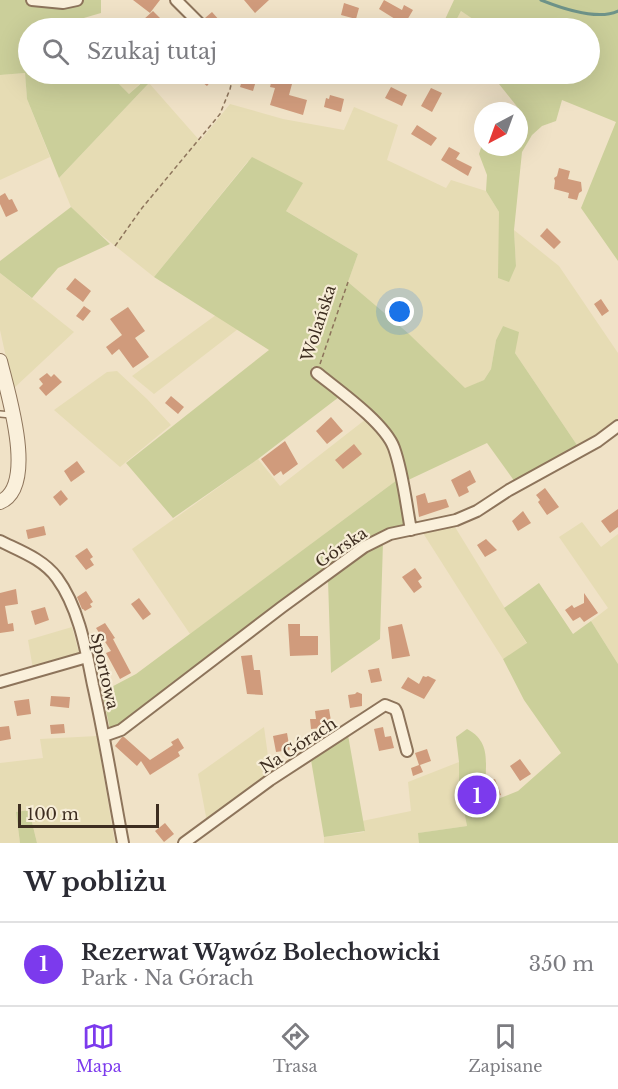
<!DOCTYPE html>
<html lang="pl">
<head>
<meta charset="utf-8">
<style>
  :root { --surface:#fff; --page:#f7f7f7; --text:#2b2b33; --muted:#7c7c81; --line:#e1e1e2; --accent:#7c3aed }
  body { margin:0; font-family:"Libre Baskerville",serif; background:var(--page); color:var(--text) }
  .compass { position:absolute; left:474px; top:102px; width:54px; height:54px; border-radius:50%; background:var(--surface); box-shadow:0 6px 24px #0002; rotate:221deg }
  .scale { position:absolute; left:18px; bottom:15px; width:141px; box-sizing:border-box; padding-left:6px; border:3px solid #3d2d20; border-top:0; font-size:16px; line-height:21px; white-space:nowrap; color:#3d2d20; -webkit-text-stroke:4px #f7edd7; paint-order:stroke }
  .you { position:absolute; left:400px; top:312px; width:21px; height:21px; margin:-15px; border:4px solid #fff; border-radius:50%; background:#1a73e8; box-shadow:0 0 0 9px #1a73e833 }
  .badge { display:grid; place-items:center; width:39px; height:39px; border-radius:50%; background:var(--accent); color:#fff; font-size:20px; font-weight:700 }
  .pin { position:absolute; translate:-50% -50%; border:3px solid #fff; box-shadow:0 2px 6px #0006 }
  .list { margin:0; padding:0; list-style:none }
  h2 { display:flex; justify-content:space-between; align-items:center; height:78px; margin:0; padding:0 24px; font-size:26px }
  h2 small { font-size:20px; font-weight:400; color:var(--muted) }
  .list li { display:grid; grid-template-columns:39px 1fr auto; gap:18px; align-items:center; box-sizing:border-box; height:84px; padding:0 24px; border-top:2px solid var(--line) }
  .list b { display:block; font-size:22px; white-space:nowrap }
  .list p { margin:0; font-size:20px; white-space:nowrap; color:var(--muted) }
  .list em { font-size:20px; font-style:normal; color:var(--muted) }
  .icon { flex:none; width:33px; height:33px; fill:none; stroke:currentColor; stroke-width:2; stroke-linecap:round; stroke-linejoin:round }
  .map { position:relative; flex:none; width:618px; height:843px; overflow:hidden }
  .search { position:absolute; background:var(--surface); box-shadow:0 6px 24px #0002; left:18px; right:18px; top:18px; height:66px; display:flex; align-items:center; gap:15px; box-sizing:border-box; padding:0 21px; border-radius:33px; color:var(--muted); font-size:22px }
  .sheet { height:162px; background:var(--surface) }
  nav { display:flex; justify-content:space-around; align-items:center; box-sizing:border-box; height:84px; border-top:2px solid var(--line); background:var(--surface); font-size:16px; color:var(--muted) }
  nav a { display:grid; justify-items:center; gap:3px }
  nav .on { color:var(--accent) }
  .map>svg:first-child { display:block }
  .farmland { fill:#e6dcb4 }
  .green { fill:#cbcf9a }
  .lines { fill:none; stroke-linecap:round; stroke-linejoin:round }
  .stream { stroke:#6e9389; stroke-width:3 }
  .building { fill:#d09b7c }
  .service-casing { stroke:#8d745b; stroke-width:8 }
  .minor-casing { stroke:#8d745b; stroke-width:14 }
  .tertiary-casing { stroke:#8d745b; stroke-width:16 }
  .path { stroke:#8d745b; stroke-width:1.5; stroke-dasharray:4.5 3; stroke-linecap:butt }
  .service { stroke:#faf0db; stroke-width:5 }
  .minor { stroke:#faf0db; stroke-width:10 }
  .tertiary { stroke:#faf0db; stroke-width:14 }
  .labels { text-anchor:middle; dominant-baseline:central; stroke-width:4.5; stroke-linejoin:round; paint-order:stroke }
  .street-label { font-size:16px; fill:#3d2d20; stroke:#f7edd7 }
</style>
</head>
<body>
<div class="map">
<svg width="618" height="843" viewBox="0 0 618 843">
  <rect width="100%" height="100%" fill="#f0e2c7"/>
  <path class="farmland" d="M461,11L486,28H452Z
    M25,73L27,99L50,157L0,180V75Z
    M109,74H150L129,94Z
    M149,83L200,141L230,104L283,119L344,130L354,107L398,125L387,160L446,188L451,180L486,191L499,212V278L516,266L514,230L559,266L618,353V420L596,439L579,448L515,353L503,326L496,340L491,369L484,380L465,389L408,333L348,282L358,254L283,209L248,161L154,277L89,225L71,207L59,178Z
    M0,273L74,332L13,389L0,330Z
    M216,315L238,329L154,394L132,376Z
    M117,371L147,399L171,425L120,467L54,410L107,372Z
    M366,419L381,433L395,462L397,480L190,634L132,549L258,459L280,486Z
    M582,522L601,547L618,534V664L591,621L608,608L559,537Z
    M455,527L527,644L503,659L423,533Z
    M72,627L79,653L75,657L33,669L28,640Z
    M264,727L271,778L207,822L198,774Z
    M97,736L115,843H37L29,810L16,812L20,843H0V763L43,758L40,739Z
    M459,762V786L467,826L419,833V843H324V837L364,832L362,821L411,811L408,782Z"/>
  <path class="green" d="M0,0H101V13L70,22L74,28H28V74H109L129,94L146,79L149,83L59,178L27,99L25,73L0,75Z
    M454,0H618V261L581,208L616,122L562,100L556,121L542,126L532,135L522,152L514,230L516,266L509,282L498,278L499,212L486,191L487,175L479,154L482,145L483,147H519V109L499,84L507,74H590V28H486L461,11L452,28H441Z
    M252,157L303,183L286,211L358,254L348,282L408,333L465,388L484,380L491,369L496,340L503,326L519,332L515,353L579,448L515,482L487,443L404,482L394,440L351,397L313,366L310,373L339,397L258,459L173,518L126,463L269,350L154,277Z
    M71,207L110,244L58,268L32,298L0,273V261Z
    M397,480L405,521L402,528L383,532L118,728L110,729L102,692L136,674Z
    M383,542L380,639L331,673L328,580L358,555Z
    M539,583L573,634L591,621L618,664V843H419L418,833L467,826L459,786V762L456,737L467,729C499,746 478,776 490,802L518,791L561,753L524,700L503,659L527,643L504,608Z
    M348,735L365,831L324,837L311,760Z
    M29,810L37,843H20L16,812Z"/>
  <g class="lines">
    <path class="stream" d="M541,0C561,8 597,21 618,11"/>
  </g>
  <path class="building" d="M133,0H160L150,13Z
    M244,0H269L255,13Z
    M384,0L402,10L404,5L413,10L403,27L393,22L395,19L379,9Z
    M344,3L359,8L356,19L341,15Z
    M153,11L163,21L155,28H134Z
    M212,12L220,21L213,28L205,18Z
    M192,74H217L207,86Z
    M244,74H258L253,91L240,87Z
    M272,79L292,84L289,95L307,100L303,115L270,105L275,88L270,87Z
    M391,87L407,95L402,106L385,98Z
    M431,88L442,93L432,112L421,106Z
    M330,95L344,99L341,112L324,107L326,98L329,99Z
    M417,125L437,138L431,146L411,134Z
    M449,147L460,153L456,159L472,167L468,176L441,160Z
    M559,168L570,171L568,179L581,182L582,191L579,193L577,200L568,198L569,193L554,189L555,181L554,178L557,176Z
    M5,193L9,200L12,199L18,211L6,217L0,204V196Z
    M547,228L561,242L554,249L540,236Z
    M75,278L91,291L83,302L66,289Z
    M601,299L609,311L602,316L594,304Z
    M84,306L91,311L83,321L76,316Z
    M128,307L145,331L135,338L149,357L133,368L119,349L112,355L106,347L122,335L110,319Z
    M47,373L51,377L54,374L62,382L46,396L39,388L43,384L39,379Z
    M171,396L184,407L178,414L165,403Z
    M331,417L343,431L327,444L316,431Z
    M285,441L298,464L283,475L281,471L274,476L261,459Z
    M354,444L362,454L343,469L335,460Z
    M77,461L85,472L71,482L64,471Z
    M470,470L476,482L467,487L469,492L459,497L451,480Z
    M545,488L559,507L547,515L538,502L540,500L536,495Z
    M61,490L68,499L60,506L53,497Z
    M425,493L428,503L446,499L449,507L419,517L416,496Z
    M618,509V527L610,533L601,521Z
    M523,511L531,523L518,531L512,521Z
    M44,526L46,535L28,539L26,530Z
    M486,539L497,550L485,557L477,545Z
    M87,548L93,557L90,559L94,565L86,570L75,556Z
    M415,568L422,578L418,581L422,587L414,593L402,577Z
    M16,589L18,604L5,606L8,624L13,623L14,631L0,633V593Z
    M86,591L93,602L90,604L92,607L85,611L83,609H82L77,597Z
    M584,593L598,613L584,622L580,617L573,621L565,610L572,605L574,608L584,603Z
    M139,598L151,614L143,620L131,604Z
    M45,607L49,620L35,625L31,611Z
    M105,623L115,638L113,639L131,673L120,679L106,653L111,651L96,628Z
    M288,624H300V636H318V655L290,656Z
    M402,624L410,656L392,659L388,627Z
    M252,655L254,670H260L263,695L247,694L241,656Z
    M379,668L382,681L371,683L368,670Z
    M423,676L426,677L428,676L436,680L424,699L401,688L408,677L419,684Z
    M357,692L362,694V706L350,708L348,695L355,694Z
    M51,696L70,697L69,708L50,706Z
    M29,699L31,714L17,716L14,701Z
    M329,709L332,727L311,729L310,719H316L315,711Z
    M64,724L65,733L51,734L50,725Z
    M9,726L11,739L0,741V727Z
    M383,727L385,737L391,736L394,748L379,751L374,729Z
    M287,733L290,750L276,752L273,736Z
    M122,737H124L150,760L173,745L171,742L178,738L184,748L178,752L180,756L150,775L141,761L137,766L115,746Z
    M427,749L431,761L420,765L423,772L413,776L411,768L419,765L415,753Z
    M520,759L531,774L520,781L510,766Z
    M495,779L501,795L491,798L486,782Z
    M165,823L174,834L164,842L155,831Z"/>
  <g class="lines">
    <g class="service-casing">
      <path id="service" d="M0,414L11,415"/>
    </g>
    <g class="minor-casing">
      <path id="minor" d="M32,0L63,3L77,0
        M176,0L204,28
        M349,74H358
        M317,373C338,390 385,423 394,448C403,473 406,504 411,530
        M0,541C20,551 43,559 57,578C79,608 86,650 93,685C105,738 113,790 123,843
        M0,682L87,657
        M104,736L121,730L282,607L364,547L390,534L456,520L477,511L509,490L598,441L618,426
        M184,843L270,780L385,705L395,709L397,713L407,751"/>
    </g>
    <g class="tertiary-casing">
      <path id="tertiary" d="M0,361C7,391 38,486 0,502"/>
    </g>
    <path class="path" d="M115,246L142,208L220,114L230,89L234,74
      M320,364L348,282"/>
    <use href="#service" class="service"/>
    <use href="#minor" class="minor"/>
    <use href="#tertiary" class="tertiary"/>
  </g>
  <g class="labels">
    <g class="street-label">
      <text transform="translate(318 323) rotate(-72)">Wolańska</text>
      <text transform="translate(341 547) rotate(-34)">Górska</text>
      <text transform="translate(105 671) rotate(77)">Sportowa</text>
      <text transform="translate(298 745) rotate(-33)">Na Górach</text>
    </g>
  </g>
</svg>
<svg class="compass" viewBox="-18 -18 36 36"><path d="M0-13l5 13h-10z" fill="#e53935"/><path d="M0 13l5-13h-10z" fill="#7c7c81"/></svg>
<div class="scale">100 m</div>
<div class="you"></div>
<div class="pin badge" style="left:477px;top:795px">1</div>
<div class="search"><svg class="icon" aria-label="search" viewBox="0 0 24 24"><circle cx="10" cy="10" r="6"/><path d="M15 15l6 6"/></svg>Szukaj tutaj</div>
</div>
<section class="sheet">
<h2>W pobliżu<small></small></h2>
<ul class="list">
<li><span class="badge">1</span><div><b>Rezerwat Wąwóz Bolechowicki</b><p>Park · Na Górach</p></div><em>350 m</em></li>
</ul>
</section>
<nav>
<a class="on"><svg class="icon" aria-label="map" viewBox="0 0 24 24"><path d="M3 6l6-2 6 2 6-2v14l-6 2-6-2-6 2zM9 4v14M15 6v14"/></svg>Mapa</a>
<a><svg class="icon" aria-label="directions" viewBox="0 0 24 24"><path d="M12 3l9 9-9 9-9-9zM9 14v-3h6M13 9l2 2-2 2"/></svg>Trasa</a>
<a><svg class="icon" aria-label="saved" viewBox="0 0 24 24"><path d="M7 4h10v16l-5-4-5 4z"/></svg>Zapisane</a>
</nav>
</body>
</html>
